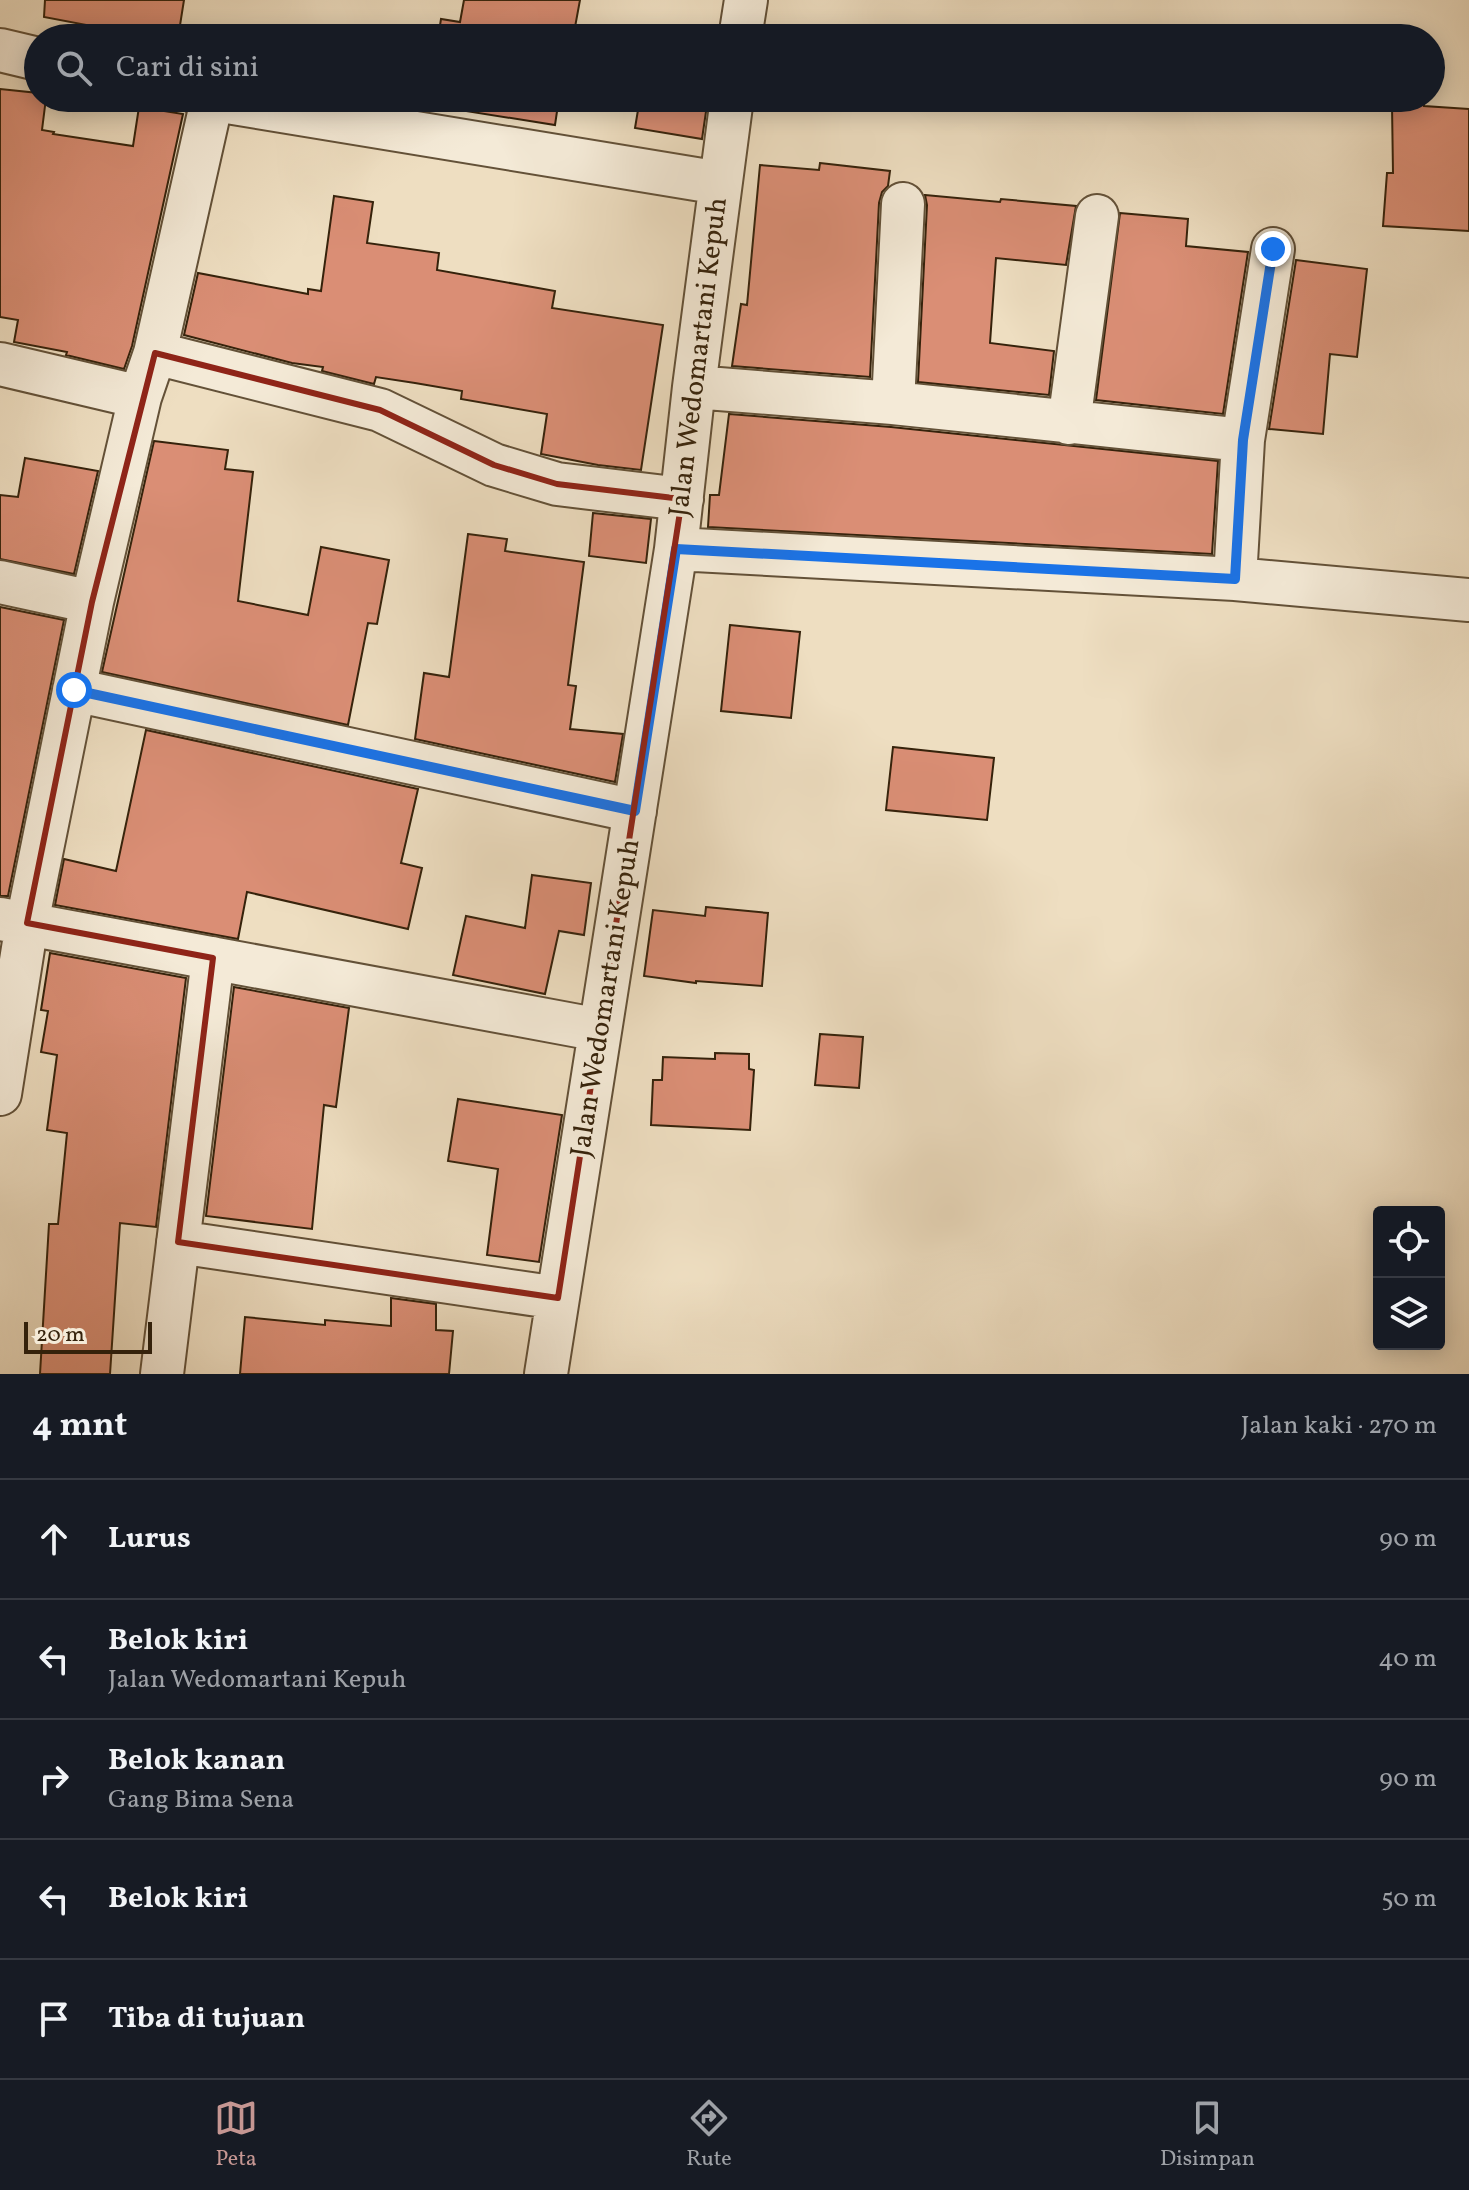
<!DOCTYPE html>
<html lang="id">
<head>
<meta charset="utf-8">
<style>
  :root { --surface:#171b24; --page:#20242c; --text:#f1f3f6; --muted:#9ea1a6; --line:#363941; --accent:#c59692 }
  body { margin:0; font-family:Vollkorn,serif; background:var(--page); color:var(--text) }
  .controls { position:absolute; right:24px; bottom:24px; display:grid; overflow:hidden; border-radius:8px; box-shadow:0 4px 20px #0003 }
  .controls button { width:72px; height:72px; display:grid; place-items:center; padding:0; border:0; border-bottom:2px solid var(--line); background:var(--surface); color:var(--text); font:40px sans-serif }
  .scale { position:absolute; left:24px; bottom:20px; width:128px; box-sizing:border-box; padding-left:8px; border:4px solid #35220b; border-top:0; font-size:22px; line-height:28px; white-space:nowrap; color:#35220b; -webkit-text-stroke:6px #f4ead7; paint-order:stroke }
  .stop { position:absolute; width:24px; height:24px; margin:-18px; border:6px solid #1a73e8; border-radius:50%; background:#fff }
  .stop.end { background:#1a73e8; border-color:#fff; box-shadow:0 2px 8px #0008 }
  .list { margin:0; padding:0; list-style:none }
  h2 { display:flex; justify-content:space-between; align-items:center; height:104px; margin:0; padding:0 32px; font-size:34px }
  h2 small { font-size:26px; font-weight:400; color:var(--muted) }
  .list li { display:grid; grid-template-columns:52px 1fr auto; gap:24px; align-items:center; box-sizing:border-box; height:120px; padding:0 32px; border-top:2px solid var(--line) }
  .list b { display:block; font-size:30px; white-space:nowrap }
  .list p { margin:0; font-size:26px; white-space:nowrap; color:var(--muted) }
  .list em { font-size:26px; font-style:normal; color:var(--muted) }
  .icon { flex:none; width:44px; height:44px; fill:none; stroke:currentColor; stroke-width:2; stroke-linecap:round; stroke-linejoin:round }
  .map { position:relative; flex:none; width:1469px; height:1374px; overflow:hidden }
  .search { position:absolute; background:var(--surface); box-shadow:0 4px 20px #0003; left:24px; right:24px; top:24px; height:88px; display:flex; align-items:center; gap:20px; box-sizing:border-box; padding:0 28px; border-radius:44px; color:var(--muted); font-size:30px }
  .sheet { height:704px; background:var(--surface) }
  nav { display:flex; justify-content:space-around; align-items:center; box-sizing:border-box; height:112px; border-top:2px solid var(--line); background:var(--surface); font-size:22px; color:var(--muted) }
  nav a { display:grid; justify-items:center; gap:4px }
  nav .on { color:var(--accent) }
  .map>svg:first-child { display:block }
  .building { fill:#da8e75; stroke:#35220b; stroke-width:2 }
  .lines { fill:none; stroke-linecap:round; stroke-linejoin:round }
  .minor-casing { stroke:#635138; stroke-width:46 }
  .minor { stroke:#f4ead7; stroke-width:42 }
  .route { stroke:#1a73e8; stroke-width:10 }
  .marked { fill:none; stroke:#8f2418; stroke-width:6; stroke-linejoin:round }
  .labels { text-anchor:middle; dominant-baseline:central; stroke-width:7; stroke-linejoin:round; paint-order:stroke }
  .street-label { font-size:28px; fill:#35220b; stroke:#f4ead7 }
</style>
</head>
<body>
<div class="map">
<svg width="1469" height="1374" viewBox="0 0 1469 1374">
  <rect width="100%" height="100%" fill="#eedec1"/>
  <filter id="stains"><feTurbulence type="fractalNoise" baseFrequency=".0025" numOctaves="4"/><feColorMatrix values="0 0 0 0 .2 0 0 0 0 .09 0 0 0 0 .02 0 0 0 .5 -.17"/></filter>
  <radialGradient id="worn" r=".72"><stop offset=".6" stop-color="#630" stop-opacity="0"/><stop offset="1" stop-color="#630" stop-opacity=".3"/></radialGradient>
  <path class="building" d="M45,0H184L178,38H133L134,34L44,17Z
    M464,0H580L573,38H438L441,19L460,22Z
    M0,89L38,93V98H46L42,130L54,132L53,134L133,146L139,107L183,114L132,346L124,369L66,355L67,352L14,342L18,320L0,317Z
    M429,98H559L555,125L428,105Z
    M640,98H708L702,139L635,128Z
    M1424,104V106L1469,109V231L1383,226L1387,173H1393L1392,105Z
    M820,163L890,171L888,186L882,192L879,203L870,377L732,366L741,304L747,305L760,165L819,170Z
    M925,195L1000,202L1001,199L1076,206L1066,265L996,258L990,343L1054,351L1049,395L918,382L927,205Z
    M334,196L373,202L367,243L439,253L437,270L555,291L552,308L663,325L641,470L598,465L541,454L547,414L461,399L462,391L415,383L376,377L374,384L322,371L323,367L292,363L184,335L198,273L308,294V289L321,291Z
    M1120,213L1188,219L1186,246L1248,252L1223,414L1096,400Z
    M1296,260L1367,269L1357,357L1330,354L1323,434L1269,429Z
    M729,414L891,427L1218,461L1212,554L708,527L710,495H719Z
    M154,441L228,450L225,469L253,472L238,601L308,615L321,547L389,560L377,624L368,623L348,725L102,672Z
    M25,458L98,471L74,574L0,559V495L18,497Z
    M593,513L651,519L646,563L589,556Z
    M468,534L507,539L505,551L584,562L568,685L576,686L570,729L623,734L615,782L415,739L424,673L449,677Z
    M0,607L64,620L8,896H0Z
    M730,625L800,632L791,718L721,711Z
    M146,730L418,789L401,863L422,868L408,929L247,892L238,939L55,905L64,859L116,871Z
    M893,747L994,758L987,820L886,810Z
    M532,875L591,883L584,935L559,931L545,994L453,975L466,916L525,928Z
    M706,907L768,913L762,986L696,981V983L644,976L653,910L705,916Z
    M50,953L186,978L156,1227L120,1223L110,1374H40L49,1224H58L67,1133L47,1130L57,1055L41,1052L48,1011L41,1010Z
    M234,987L349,1008L336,1107L324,1105L312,1229L206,1216Z
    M820,1034L863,1037L859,1088L815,1085Z
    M715,1053L749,1054V1069L754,1070L750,1130L651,1125L653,1080H662L663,1057L715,1059Z
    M458,1099L562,1115L539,1262L487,1255L498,1169L448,1161Z
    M391,1298L436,1304V1330L453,1331L449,1374H240L245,1317L325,1325V1320L391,1326Z"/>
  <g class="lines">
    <g class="minor-casing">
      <path id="minor" d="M740,38L746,0
        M0,50L38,59
        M203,98L720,183
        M155,353L380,410L494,465L557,484L682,499
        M0,364L140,397
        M694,387L893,403L1243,440L1273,249
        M893,403L903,204
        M1069,423L1097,216
        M676,549L1235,579L1469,600
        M1235,579L1243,440
        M0,582L92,602
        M74,690L635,811
        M0,919L600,1030
        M0,1094L27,923L92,602L140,397L155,353L212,100
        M178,1242L558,1298
        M162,1374L213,958
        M546,1374L676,549L694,387L732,98"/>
    </g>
    <use href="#minor" class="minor"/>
  </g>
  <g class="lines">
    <path class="route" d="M74,690L635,811L676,549L1235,579L1243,440L1273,249"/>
  </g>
  <path class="marked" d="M155,353L380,410L494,465L557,484L682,499L558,1298L178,1242L213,958L27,923L92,602Z"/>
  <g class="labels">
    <g class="street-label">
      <text transform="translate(699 357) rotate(-83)">Jalan Wedomartani Kepuh</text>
      <text transform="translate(606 998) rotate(-81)">Jalan Wedomartani Kepuh</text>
    </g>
  </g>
  <rect width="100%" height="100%" filter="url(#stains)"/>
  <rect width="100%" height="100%" fill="url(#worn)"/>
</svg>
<div class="controls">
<button><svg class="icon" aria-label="locate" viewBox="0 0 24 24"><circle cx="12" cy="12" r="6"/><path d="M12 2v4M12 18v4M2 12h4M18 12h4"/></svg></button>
<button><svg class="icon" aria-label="layers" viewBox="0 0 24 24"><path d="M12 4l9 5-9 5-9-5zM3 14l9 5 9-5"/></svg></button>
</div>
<div class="scale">20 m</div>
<div class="stop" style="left:74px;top:690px"></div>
<div class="stop end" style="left:1273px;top:249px"></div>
<div class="search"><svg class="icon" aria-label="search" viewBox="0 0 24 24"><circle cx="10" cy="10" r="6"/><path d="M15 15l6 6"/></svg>Cari di sini</div>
</div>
<section class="sheet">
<h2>4 mnt<small>Jalan kaki · 270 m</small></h2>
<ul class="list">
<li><svg class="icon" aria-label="ahead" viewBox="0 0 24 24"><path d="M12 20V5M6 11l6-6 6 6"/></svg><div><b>Lurus</b></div><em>90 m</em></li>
<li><svg class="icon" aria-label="left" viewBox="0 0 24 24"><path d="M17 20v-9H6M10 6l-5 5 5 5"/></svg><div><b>Belok kiri</b><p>Jalan Wedomartani Kepuh</p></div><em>40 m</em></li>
<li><svg class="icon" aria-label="right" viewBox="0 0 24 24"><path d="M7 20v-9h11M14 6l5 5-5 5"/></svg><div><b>Belok kanan</b><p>Gang Bima Sena</p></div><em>90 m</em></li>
<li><svg class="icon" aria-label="left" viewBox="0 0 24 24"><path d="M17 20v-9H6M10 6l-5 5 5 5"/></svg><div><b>Belok kiri</b></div><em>50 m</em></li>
<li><svg class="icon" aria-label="arrive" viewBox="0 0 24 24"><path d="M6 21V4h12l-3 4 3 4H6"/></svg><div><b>Tiba di tujuan</b></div></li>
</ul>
</section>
<nav>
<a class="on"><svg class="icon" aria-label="map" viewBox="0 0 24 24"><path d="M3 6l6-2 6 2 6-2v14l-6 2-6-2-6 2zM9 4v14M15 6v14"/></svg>Peta</a>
<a><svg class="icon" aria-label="directions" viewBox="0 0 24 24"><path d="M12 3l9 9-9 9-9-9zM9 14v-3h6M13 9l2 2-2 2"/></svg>Rute</a>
<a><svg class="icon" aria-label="saved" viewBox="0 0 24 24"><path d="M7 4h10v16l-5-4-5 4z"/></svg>Disimpan</a>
</nav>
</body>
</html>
